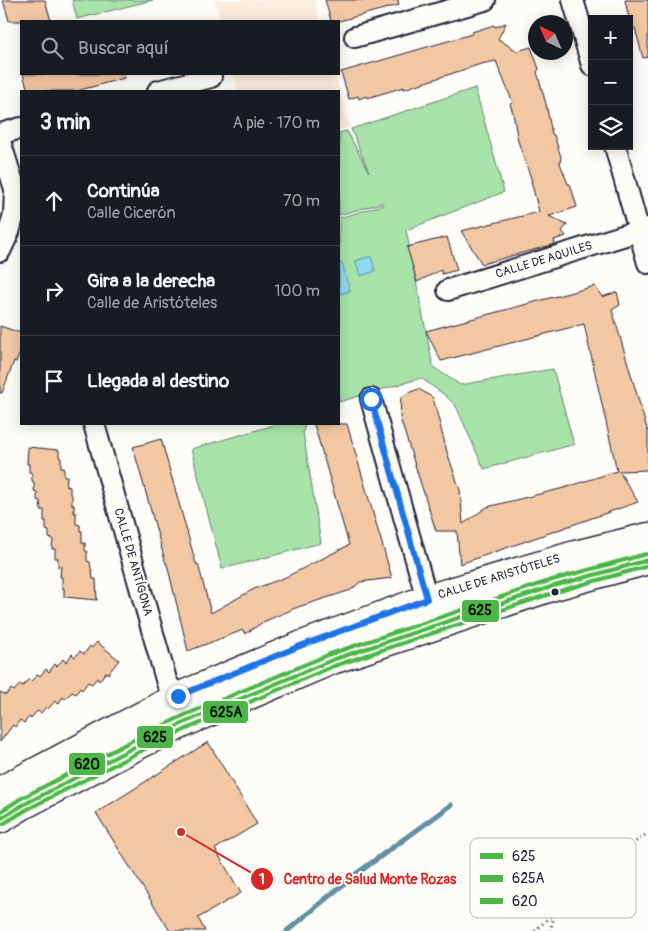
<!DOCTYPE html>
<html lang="es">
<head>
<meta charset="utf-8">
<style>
  :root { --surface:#171b24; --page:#20242c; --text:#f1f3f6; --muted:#9ea1a6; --line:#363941 }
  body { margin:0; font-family:Pangolin,sans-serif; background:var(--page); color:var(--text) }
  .controls { position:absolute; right:15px; top:15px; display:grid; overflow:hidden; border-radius:0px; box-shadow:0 2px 12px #0003 }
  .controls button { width:45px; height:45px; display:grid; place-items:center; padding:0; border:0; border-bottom:1px solid var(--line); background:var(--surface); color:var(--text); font:25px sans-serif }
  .compass { position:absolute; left:528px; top:15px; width:45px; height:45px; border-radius:50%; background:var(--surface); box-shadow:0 2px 12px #0003; rotate:316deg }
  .stop { position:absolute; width:15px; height:15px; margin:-11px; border:4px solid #1a73e8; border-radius:50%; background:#fff }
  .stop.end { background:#1a73e8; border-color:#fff; box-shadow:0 1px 5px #0008 }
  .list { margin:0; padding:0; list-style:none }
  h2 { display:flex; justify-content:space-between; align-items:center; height:65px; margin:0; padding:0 20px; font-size:21px }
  h2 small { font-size:16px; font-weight:400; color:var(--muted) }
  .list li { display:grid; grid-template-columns:32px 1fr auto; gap:15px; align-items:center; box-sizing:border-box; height:90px; padding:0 20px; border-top:1px solid var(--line) }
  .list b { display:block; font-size:19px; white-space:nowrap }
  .list p { margin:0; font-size:16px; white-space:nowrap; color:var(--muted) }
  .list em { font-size:16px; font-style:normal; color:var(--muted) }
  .icon { flex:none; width:28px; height:28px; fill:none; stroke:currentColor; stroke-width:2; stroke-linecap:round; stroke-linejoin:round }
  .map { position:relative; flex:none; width:648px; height:931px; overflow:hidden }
  .search { position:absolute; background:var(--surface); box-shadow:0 2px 12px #0003; left:20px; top:20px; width:320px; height:55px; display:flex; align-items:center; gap:12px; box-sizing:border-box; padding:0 18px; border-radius:0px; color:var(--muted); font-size:19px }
  .panel { position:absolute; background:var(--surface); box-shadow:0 2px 12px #0003; left:20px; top:90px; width:320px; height:335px; border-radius:0px }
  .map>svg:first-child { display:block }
  .built { fill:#faecde }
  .green { fill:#a7e3a9; stroke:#648272 }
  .water { fill:#8ddaed; stroke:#6290a6 }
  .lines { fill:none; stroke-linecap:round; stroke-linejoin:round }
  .stream { stroke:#6290a6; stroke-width:5.5 }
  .building { fill:#f4c7a3; stroke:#22223b }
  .minor-casing { stroke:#22223b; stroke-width:24 }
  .secondary-casing { stroke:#22223b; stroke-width:31 }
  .path { stroke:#22223b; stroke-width:3; stroke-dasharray:1 4; stroke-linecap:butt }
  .minor { stroke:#fdfcf7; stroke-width:20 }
  .secondary { stroke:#fdfcf7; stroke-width:28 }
  .bus-1-casing { stroke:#fdfcf7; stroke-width:8 }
  .bus-2-casing { stroke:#fdfcf7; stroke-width:8 }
  .bus-3-casing { stroke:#fdfcf7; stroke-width:8 }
  .bus-1 { stroke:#4ab747; stroke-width:4 }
  .bus-2 { stroke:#4ab747; stroke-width:4 }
  .bus-3 { stroke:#4ab747; stroke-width:4 }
  .route { stroke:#1a73e8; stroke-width:6 }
  .bus-dot { fill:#22223b; stroke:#fdfcf7; stroke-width:2 }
  .labels { text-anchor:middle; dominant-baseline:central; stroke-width:4; stroke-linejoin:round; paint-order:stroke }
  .street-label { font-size:12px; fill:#22223b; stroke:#fdfcf7 }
  .key { fill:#fdfcf7; stroke:#bbbbbf; stroke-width:1 }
  .key-label { font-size:14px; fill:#22223b }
  .leader { fill:none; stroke:#d62828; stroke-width:2 }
  .callout-dot { fill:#d62828; stroke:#fdfcf7; stroke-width:2 }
  .mark-label { font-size:15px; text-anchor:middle; font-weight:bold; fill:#fff }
  .callout-label { font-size:14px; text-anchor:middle; font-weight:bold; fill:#d62828; stroke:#fdfcf7; stroke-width:4; stroke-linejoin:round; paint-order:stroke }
  .line-badge { stroke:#fdfcf7; stroke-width:2 }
  .pale-badge-label { font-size:14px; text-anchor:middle; font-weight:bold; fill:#111 }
</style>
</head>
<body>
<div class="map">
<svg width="648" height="931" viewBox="0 0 648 931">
  <rect width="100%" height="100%" fill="#fdfcf7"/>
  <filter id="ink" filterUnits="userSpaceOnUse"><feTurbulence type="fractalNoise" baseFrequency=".02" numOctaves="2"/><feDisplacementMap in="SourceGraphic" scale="10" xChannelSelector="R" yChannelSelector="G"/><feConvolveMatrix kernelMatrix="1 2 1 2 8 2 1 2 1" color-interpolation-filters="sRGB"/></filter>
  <g filter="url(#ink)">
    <path class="built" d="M215,0H314L320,21H220Z
      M233,74H335L350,127L339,130V91H238Z"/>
    <path class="green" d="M72,0H153L77,19Z
      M475,88L504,192L406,230L433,367L460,385L553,369L573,441L575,444L484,469L456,406L446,396L421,378L339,402V218L383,205L382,203L339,215V133L347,131L369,172L351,129Z
      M278,424H305L303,432L321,543L222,569L191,449Z"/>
    <path class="water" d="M371,256L375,271L361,276L355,261Z
      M342,263L350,291L339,294V264Z"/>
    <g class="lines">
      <path class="stream" d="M287,931L352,877L451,805"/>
    </g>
    <path class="building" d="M3,0H45L51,21H9Z
      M325,0H398L399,5L339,21H331Z
      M625,0H648V57L643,58L635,28H631Z
      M506,23L498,39L517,51L531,47L539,69L537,72L546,104L552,134L554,135L561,157L560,163L568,184H570L577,207L549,216L567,225L562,231L566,236L554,240L555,244L482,264L461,231L539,212L531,181H532L518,141L513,113L510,104L513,103L496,61L481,64L404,89V87L367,98L366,96L359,99L358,96L349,99L341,72L472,34V32L494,25L495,27Z
      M23,74H124V78L77,91H28Z
      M447,237L457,270L442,274L441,270L417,282L407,247Z
      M595,286L602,297L617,292L620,305L612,310L648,432V470L619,471L638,502L460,564L457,531H436L400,418L401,397L410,392L419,389L433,398L447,452L460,490L463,524L487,507L564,488L617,471L584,324L441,361L426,331Z
      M0,326L21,333V351L16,362L14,361L2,393H0Z
      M314,424H347L392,578L360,582L351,590L298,607L263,622L245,634L243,630L188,651L167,564H166L133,447L161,439L196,564H198L211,613L254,589L286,577L349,545Z
      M28,447L59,450V457L61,458V467L64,468V476H67L66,486L70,487V494L72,495V505H74V513H76V524L80,525V531H82V543H85V551H87V561L90,562L91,569L92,570L93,579H96L97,600L64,597V588H62V577H60L61,566L58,567V558H55V549H52L53,539L49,538V531L46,530V521H44V510H41L40,501L37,500V492L34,491V482L32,481V473L29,472V464H27Z
      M97,642L119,660L108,674L106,672L99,681L97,678L92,684L88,682L82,690L80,688L76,694L72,692L65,699L63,697L58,704L55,701L48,709L46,707L41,713L37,711L31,718L29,717L24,723L20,720L15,727L13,725L0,742V692L6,695L11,689L14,691L20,684L23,686L29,679L31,681L38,674L40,676L46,669L49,672L55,664L57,666L63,659L66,662L72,654L75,657L80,651L84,654L90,646L92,648Z
      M208,742L257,824L215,849L241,893L198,918L205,931H170L96,813Z"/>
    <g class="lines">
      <g class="minor-casing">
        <path id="minor" d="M573,0L592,65
          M355,37L485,0
          M158,91L211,77
          M0,134L21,128
          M0,141L15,189L14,214L9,232L0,251
          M615,146L648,263
          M448,290L648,228
          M371,399L427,599
          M94,424L167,683L178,697"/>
      </g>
      <g class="secondary-casing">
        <path id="secondary" d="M0,791L178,697L300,646L427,599L575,555L648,537
          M0,819L23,805L142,743L188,721L332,660L554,586L648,560"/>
      </g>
      <path class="path" d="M535,931L562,905L595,878L628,847L648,833
        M550,931L555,913"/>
      <use href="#minor" class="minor"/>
      <use href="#secondary" class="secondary"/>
      <g class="bus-1-casing">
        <path id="bus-1" d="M0,819L23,805L142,743L188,721L332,660L554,586L648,560"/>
      </g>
      <g class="bus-2-casing">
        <path id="bus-2" d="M3,824L26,810L145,749L191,727L334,666L556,592L648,566"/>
      </g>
      <g class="bus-3-casing">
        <path id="bus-3" d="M0,812L20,799L139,737L185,715L330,654L552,580L646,554"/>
      </g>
      <use href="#bus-1" class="bus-1"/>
      <use href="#bus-2" class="bus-2"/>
      <use href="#bus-3" class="bus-3"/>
    </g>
  </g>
  <g class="lines" filter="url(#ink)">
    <path class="route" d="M178,696L300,646L427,599L371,399"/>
  </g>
  <circle class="bus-dot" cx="555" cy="592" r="4.5"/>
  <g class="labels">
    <g class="street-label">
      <text transform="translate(544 260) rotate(-17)">CALLE DE AQUILES</text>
      <text transform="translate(133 562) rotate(74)">CALLE DE ANTÍGONA</text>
      <text transform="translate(499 577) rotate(-17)">CALLE DE ARISTÓTELES</text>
    </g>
  </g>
  <rect x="470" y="838" width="166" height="80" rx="8" class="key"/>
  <rect x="480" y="853" width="23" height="6" fill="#4ab747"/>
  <rect x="480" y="875" width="23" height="7" fill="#4ab747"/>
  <rect x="480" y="898" width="23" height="6" fill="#4ab747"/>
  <g class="key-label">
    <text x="512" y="861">625</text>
    <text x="512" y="883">625A</text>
    <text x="512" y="906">620</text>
  </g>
  <path class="leader" d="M181 832L262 879"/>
  <g class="callout-dot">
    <circle cx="181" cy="832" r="5"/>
    <circle cx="262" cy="879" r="12"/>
  </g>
  <g class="mark-label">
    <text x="262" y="884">1</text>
  </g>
  <g class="callout-label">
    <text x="370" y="884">Centro de Salud Monte Rozas</text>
  </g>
  <g class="line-badge">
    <rect x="461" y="599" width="39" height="24" rx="5" fill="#4ab747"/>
    <rect x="202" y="700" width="47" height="24" rx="5" fill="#4ab747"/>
    <rect x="136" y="725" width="38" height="24" rx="5" fill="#4ab747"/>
    <rect x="68" y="752" width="38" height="24" rx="5" fill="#4ab747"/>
  </g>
  <g class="pale-badge-label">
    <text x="480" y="615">625</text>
    <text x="226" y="717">625A</text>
    <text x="155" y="742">625</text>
    <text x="87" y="769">620</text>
  </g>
</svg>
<div class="controls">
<button>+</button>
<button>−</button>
<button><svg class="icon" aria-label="layers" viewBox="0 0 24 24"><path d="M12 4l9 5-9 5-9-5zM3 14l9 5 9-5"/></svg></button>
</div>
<svg class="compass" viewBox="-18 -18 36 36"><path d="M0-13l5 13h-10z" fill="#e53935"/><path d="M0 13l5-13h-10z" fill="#9ea1a6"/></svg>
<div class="stop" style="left:371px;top:399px"></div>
<div class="stop end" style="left:178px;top:696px"></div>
<div class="search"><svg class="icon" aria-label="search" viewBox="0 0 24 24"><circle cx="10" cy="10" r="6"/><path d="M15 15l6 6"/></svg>Buscar aquí</div>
<section class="panel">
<h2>3 min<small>A pie · 170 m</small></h2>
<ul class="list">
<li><svg class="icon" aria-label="ahead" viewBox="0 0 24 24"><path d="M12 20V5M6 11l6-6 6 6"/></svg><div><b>Continúa</b><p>Calle Cicerón</p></div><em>70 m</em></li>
<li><svg class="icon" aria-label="right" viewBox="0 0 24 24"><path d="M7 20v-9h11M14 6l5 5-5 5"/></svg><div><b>Gira a la derecha</b><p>Calle de Aristóteles</p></div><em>100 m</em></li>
<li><svg class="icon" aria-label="arrive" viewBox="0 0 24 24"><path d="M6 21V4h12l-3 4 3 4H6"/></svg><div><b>Llegada al destino</b></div></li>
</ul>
</section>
</div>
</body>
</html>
